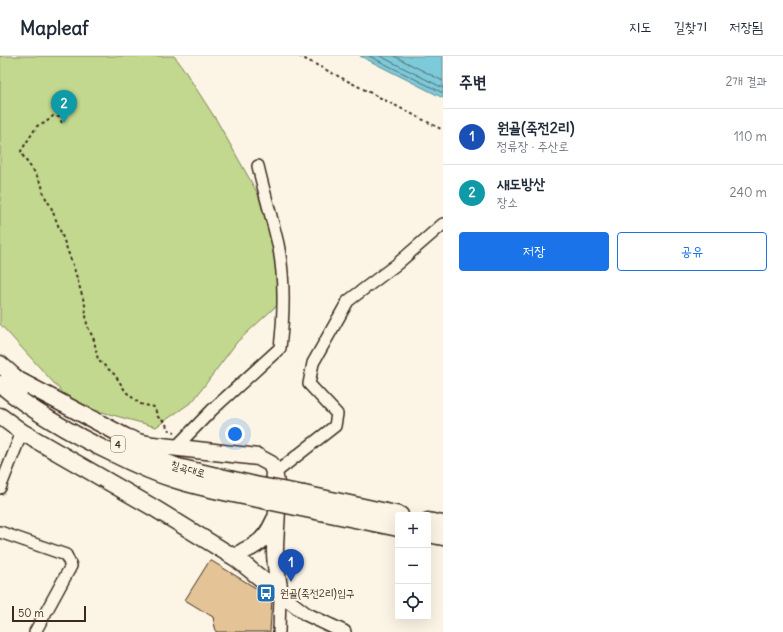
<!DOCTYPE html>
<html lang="ko">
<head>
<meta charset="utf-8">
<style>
  :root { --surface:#fff; --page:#f6f6f7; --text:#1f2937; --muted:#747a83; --line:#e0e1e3; --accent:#1a73e8 }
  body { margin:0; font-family:Delius,"Poor Story",sans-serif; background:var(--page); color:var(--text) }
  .controls { position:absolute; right:12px; bottom:12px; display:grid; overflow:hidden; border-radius:4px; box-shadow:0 4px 16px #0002 }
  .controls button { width:36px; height:36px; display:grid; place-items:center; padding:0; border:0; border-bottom:1px solid var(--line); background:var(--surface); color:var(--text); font:20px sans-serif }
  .scale { position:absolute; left:12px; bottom:10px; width:74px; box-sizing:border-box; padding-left:4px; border:2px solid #3b2a1e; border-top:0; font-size:11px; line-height:14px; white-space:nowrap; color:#3b2a1e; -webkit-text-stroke:3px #fcf5e5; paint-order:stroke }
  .you { position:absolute; left:235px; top:378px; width:14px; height:14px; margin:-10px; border:3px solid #fff; border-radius:50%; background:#1a73e8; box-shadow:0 0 0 6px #1a73e833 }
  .badge { display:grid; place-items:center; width:26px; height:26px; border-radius:50%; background:var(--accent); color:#fff; font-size:13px; font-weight:700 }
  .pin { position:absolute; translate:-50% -33px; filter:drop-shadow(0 1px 2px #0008) }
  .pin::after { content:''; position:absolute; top:21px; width:14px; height:12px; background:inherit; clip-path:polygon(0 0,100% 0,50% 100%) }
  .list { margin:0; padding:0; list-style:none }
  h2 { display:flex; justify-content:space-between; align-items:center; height:52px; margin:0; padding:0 16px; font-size:17px }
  h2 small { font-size:13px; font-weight:400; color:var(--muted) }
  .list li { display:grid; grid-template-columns:26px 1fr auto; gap:12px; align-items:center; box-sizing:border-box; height:56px; padding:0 16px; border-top:1px solid var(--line) }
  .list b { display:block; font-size:15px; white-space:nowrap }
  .list p { margin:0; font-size:13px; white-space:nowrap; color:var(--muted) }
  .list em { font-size:13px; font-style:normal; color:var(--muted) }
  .actions { display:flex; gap:8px; padding:12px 16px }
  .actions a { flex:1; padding:9px 0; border:1px solid var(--accent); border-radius:4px; text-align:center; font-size:14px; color:var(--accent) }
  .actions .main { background:var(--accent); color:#fff }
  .icon { flex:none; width:22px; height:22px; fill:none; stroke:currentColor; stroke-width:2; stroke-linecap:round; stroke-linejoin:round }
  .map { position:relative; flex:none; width:443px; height:576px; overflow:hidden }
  header { display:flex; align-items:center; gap:24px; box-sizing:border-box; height:56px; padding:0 20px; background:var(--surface); border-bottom:1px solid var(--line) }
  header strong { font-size:19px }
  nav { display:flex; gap:22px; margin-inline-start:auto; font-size:14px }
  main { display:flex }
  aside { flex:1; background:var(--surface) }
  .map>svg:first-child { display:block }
  .green { fill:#c2d88e; stroke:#7e8156 }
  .water { fill:#7dcadb; stroke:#638a8f }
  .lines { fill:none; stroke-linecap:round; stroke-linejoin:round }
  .shore { stroke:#556a6a; stroke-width:1 }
  .building { fill:#e4c496; stroke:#3b2a1e }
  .minor-casing { stroke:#3b2a1e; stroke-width:14 }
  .major-casing { stroke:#3b2a1e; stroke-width:16 }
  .highway-casing { stroke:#3b2a1e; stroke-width:19 }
  .path { stroke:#3b2a1e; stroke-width:2; stroke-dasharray:3 3; stroke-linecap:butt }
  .minor { stroke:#fcf5e5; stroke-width:11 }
  .major { stroke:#fcf5e5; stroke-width:13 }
  .highway { stroke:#fcf5e5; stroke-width:16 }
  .highway-bridge-casing { stroke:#3b2a1e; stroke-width:19; stroke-linecap:butt }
  .highway-bridge { stroke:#fcf5e5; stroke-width:16 }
  .labels { text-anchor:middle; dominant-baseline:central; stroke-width:4; stroke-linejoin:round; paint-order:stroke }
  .shield { fill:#fcf5e5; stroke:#75675a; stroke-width:1 }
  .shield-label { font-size:10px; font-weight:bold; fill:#3b2a1e }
  .street-label { font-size:11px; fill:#3b2a1e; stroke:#fcf5e5 }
  .poi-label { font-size:11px; fill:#3b2a1e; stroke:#fcf5e5; text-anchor:start }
</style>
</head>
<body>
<header>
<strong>Mapleaf</strong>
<nav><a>지도</a><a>길찾기</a><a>저장됨</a></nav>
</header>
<main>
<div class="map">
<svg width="443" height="576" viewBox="0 0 443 576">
  <rect width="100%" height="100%" fill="#fcf5e5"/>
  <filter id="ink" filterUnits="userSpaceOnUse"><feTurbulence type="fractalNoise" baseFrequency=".025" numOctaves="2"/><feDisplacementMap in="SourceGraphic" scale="8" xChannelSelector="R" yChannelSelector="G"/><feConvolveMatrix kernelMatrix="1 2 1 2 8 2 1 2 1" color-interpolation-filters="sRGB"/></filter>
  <g filter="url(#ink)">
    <path class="green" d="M0,0H174L179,6L217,65L258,138L287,240L237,286L193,345L156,371L73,348L0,268Z"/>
    <path class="water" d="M360,0H443V42Z"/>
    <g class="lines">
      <path class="shore" d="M369,0L443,37
        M380,0L443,32
        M394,0L443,25"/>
    </g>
    <path class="building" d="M210,504L272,542L270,576H216L213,561L185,544Z"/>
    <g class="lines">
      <g class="minor-casing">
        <path id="minor" d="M175,392L212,354L280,292C284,258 285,222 278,188C272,162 264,136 258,110
          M275,417L335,370L337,358L309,328L313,307L348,245L397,208L443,168
          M0,432L22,376
          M0,476L66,499L71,510L35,576
          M279,576L280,538"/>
      </g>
      <g class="major-casing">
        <path id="major" d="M280,538L306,558L344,576"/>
      </g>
      <g class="highway-casing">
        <path id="highway" d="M0,308L18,324L27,330
          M18,324L126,381L138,386L153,389L258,401L271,408C282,433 275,467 275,495C275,509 278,524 280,538
          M0,328C34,357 74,379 114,398C134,408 154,417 176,424C201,432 227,437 253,442
          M0,360L22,376L154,452L237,503L280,538
          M122,390L178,411L255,429
          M304,438L400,459
          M301,452L398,472
          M428,465L443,468
          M428,478L443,481
          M237,503C245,491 245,496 255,489C265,483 270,474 275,463"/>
      </g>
      <path class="path" d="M299,0L443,74
        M62,67L59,61L53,60L45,67L37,70L21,95L24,102L36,118L42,130L44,139L51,151L63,182L74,212L85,249L87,269L94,284L98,304L115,319L126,336L140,348L154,351L158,361L166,367L167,373L175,376"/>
      <use href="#minor" class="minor"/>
      <use href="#major" class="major"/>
      <use href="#highway" class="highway"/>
      <g class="highway-bridge-casing">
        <path id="highway-bridge" d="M255,429L304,438
          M253,442L301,452"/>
      </g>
      <use href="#highway-bridge" class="highway-bridge"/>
    </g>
  </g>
  <defs>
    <g id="bus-square" transform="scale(1)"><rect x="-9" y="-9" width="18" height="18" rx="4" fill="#1f6fb2" stroke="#fcf5e5"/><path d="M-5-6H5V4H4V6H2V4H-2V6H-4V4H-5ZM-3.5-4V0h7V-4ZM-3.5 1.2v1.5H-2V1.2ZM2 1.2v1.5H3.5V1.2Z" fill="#fff"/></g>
  </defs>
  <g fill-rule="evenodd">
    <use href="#bus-square" x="266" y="537"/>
  </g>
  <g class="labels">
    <rect class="shield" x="111" y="380" width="14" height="16" rx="3"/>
    <g class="shield-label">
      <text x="118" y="388">4</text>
    </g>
    <g class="street-label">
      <text transform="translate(188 413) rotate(16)">칠곡대로</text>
    </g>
    <g class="poi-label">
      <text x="280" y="537">원골(죽전2리)입구</text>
    </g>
  </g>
</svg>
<div class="controls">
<button>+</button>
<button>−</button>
<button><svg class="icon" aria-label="locate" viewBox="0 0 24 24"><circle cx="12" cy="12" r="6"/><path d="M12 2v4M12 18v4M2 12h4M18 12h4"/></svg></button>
</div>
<div class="scale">50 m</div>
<div class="you"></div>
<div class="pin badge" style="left:291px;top:526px;background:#1a4fb4">1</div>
<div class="pin badge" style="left:64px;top:67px;background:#0f9aa8">2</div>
</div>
<aside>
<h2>주변<small>2개 결과</small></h2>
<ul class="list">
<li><span class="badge" style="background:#1a4fb4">1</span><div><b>원골(죽전2리)</b><p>정류장 · 주산로</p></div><em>110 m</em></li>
<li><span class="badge" style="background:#0f9aa8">2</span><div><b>새도방산</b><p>장소</p></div><em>240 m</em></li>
</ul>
<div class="actions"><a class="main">저장</a><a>공유</a></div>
</aside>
</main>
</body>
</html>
